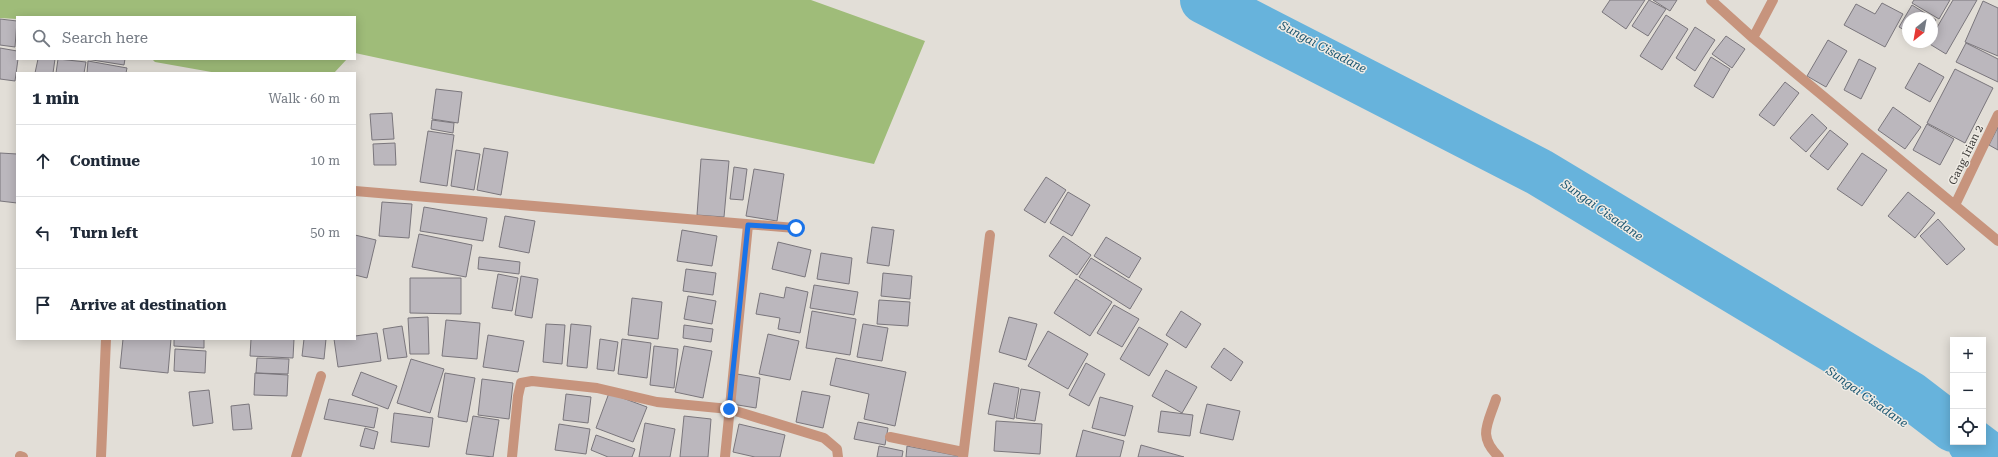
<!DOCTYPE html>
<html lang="en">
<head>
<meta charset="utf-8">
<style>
  :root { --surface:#fff; --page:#f2f2f3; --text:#1f2937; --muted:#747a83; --line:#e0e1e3 }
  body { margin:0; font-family:"Roboto Serif",serif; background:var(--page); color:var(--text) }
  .controls { position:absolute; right:12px; bottom:12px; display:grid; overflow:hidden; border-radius:0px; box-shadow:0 2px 10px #0003 }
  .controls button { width:36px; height:36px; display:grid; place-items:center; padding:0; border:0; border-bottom:1px solid var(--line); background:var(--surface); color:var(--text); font:20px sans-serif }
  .compass { position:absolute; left:1902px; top:12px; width:36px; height:36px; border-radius:50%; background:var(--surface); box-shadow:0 2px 10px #0003; rotate:211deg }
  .stop { position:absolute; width:12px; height:12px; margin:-9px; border:3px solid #1a73e8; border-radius:50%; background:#fff }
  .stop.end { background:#1a73e8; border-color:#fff; box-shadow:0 1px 4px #0008 }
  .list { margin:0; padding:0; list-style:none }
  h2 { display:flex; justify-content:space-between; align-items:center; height:52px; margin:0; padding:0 16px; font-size:17px }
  h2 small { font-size:13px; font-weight:400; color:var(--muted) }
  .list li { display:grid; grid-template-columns:26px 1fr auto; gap:12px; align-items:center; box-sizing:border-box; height:72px; padding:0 16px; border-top:1px solid var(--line) }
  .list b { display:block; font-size:15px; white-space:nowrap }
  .list em { font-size:13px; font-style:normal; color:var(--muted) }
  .icon { flex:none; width:22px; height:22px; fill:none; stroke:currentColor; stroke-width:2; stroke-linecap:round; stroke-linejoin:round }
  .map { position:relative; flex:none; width:1998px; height:457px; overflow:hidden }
  .search { position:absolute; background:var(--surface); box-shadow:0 2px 10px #0003; left:16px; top:16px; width:340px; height:44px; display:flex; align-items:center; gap:10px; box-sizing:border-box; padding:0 14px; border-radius:0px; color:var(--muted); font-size:15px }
  .panel { position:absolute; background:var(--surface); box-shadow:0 2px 10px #0003; left:16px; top:72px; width:340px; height:268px; border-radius:0px }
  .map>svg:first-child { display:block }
  .forest { fill:#9fbc79 }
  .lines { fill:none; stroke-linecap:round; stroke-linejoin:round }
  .river { stroke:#67b3dc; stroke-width:48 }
  .building { fill:#bbb7bd; stroke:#7a767c }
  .lane { stroke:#c7947d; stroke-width:10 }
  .street { stroke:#c7947d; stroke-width:10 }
  .route { stroke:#1a73e8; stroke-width:5 }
  .labels { text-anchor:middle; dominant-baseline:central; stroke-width:3; stroke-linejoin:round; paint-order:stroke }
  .street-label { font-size:11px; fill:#3d3b39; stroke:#efebe4 }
  .water-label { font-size:12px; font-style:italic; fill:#15526e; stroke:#efebe4 }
</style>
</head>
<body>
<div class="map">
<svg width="1998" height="457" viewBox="0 0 1998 457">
  <rect width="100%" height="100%" fill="#e2ded7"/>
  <path class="forest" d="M0,0H811L925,41L874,164L355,53V17H17V19L0,18Z
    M152,59H347L334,73H217L155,62Z"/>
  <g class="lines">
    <path class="river" d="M1204,0L1539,172L1910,395L1953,428
      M1971,442L1991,457"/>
  </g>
  <path class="building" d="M1610,0H1645L1626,29L1602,12Z
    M1649,0L1666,9L1648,36L1632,26Z
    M1653,0H1677L1670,11Z
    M1914,0H1950L1939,19L1912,3Z
    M1953,0H1977L1946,54L1928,43L1932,42V36Z
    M1983,1L1998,8V56L1965,42Z
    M1882,3L1903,14L1885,47L1844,25L1856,4L1875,14Z
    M1912,5L1936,20L1932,26V18H1908V32L1899,27Z
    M1666,15L1688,29L1662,70L1640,56Z
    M0,19L17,21L15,47L0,45Z
    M1695,27L1715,40L1695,71L1676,58Z
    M1726,36L1745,49L1732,68L1712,54Z
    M1828,40L1847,51L1826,87L1807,76Z
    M1966,43L1998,59V82L1956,62Z
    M0,48L17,51L18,59L15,81L0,79Z
    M1711,57L1730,69L1713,98L1694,86Z
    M38,59H55L53,73H35Z
    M58,59L86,62L84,73H56Z
    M86,59H125L124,65Z
    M1859,59L1876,68L1861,99L1844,90Z
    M88,61L127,68L126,73H87Z
    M1919,63L1944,77L1930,102L1905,88Z
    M1955,69L1993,88L1965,143L1927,123Z
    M1785,82L1799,93L1774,126L1759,115Z
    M436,89L462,92L458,123L432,119Z
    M1893,107L1921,127L1905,149L1878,130Z
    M392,113L394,139L372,140L370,114Z
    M1812,114L1827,128L1806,152L1790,138Z
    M432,120L454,123L453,133L431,129Z
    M1927,124L1954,139L1940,165L1913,150Z
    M1998,127V150L1989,145Z
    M1830,130L1848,144L1828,170L1810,156Z
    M428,131L454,135L447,186L420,182Z
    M395,143L396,165H374L373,144Z
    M484,148L508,152L501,195L477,190Z
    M456,150L480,154L474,190L451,186Z
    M0,153L17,154V203L0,201Z
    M1862,153L1887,170L1862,206L1837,189Z
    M701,159L729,161L724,217L697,215Z
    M734,167L747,169L743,200L730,199Z
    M754,169L784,174L777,221L746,216Z
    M1046,177L1066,190L1045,223L1024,210Z
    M1068,192L1090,205L1072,236L1050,223Z
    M1908,192L1935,213L1915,238L1888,216Z
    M382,202L412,204L409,238L379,236Z
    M424,207L487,218L483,241L420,231Z
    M505,216L535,221L529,253L499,247Z
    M1938,219L1965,249L1947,265L1920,236Z
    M872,227L894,230L889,266L867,263Z
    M682,230L717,236L712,266L677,261Z
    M419,234L472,245L466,277L412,267Z
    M355,235L376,240L367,278L355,275Z
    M1063,236L1091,255L1077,275L1049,256Z
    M1106,237L1141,258L1129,278L1094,256Z
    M778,242L811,250L805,277L772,269Z
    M821,253L852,258L849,284L817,279Z
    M479,257L520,262L519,274L478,269Z
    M1091,258L1142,289L1130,309L1079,277Z
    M686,269L716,273L713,295L683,291Z
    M883,273L912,276L910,299L881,296Z
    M498,274L518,278L512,311L492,308Z
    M521,276L538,279L532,318L515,315Z
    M410,278H461V314L410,313Z
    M1076,279L1112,302L1090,336L1054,313Z
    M814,285L858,292L854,315L810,308Z
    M786,287L808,292L800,333L778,329L780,318L756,314L760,293L784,298Z
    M688,296L716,301L712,324L684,319Z
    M632,298L662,302L658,339L628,335Z
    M879,300L910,302L908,326L877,324Z
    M1114,305L1139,319L1122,347L1097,333Z
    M812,311L856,319L850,355L806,348Z
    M1181,311L1201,324L1186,348L1166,335Z
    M428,317L429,354H410L408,318Z
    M1009,317L1037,324L1026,360L999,352Z
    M446,320L480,323L477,359L442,356Z
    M546,324L565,325L562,364L543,362Z
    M571,324L591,326L587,368L567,366Z
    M863,324L888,328L882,361L857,357Z
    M684,325L713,329L711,342L683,338Z
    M402,326L407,357L388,359L383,329Z
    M1139,327L1168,344L1149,376L1120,359Z
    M1048,331L1088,354L1068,389L1028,366Z
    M377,333L381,361L338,367L334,339H355V336Z
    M768,334L799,341L790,380L759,374Z
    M488,335L524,341L518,372L483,367Z
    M123,339H171L168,373L120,368Z
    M174,339H204V348L174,346Z
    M251,339H294L293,358L250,356Z
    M304,339H326L324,359L302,356Z
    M600,339L618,342L614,371L597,369Z
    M622,339L651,343L647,378L618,374Z
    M654,346L678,349L674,388L650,385Z
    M684,346L712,351L703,398L675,392Z
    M1224,348L1243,362L1231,381L1211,367Z
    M175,349L206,351L205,373L174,371Z
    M257,358L289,359L288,374L256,373Z
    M836,358L906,372L895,426L864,419L869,394L830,385Z
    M411,359L444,369L430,413L397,403Z
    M1086,363L1105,374L1089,406L1069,395Z
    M1166,370L1197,387L1182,413L1152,396Z
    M361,372L397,386L388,409L352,395Z
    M255,373L288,375L287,396L254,395Z
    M445,373L475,378L467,422L438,417Z
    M737,374L760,378L756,408L732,404Z
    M482,379L513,383L509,419L478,415Z
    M994,383L1019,388L1014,419L988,414Z
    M1021,389L1040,392L1035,421L1016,418Z
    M209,390L213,423L193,426L189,392Z
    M802,391L830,396L823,428L796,422Z
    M609,393L647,407L633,442L596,428Z
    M566,394L591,397L588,423L563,420Z
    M1100,397L1133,406L1125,436L1092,428Z
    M329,399L378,408L374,428L324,419Z
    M249,404L252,429L233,430L231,406Z
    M1207,404L1240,411L1233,440L1200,433Z
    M1161,411L1193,415L1190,436L1158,432Z
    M394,413L433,418L429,447L391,442Z
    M473,416L499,420L493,457L466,454Z
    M684,416L711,419L708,457H680Z
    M996,421L1042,424L1040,454L994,451Z
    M858,422L888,428L885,445L854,439Z
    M645,423L675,429L670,457H639Z
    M559,424L590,429L586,454L555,450Z
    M739,424L785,435L780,457H755L733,452Z
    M365,428L378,432L374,449L360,446Z
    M1083,430L1124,441L1120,457H1076Z
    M596,435L635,449L632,457H608L591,450Z
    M1141,445L1184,457H1138Z
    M879,446L903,451L902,457H877Z
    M907,446L959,456V457H906Z"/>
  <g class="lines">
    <path class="lane" d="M1496,399C1488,424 1477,436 1499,457"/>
    <path class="street" d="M1711,0L1753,38L1998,241
      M1753,38L1773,0
      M355,191L795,228
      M1955,205L1998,115
      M890,437L963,452
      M20,456L23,457
      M101,457L106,339
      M296,457L321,376
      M512,457L518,396L521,383L532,381L597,388L657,402L729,409L824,438L837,449L838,457
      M725,457L748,225
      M963,457L990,235"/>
  </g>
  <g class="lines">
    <path class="route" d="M729,409L748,225L796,228"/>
  </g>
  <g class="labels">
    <g class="street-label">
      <text transform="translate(1966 155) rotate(-64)">Gang Irian 2</text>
    </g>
    <g class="water-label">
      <text transform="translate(1323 47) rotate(28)">Sungai Cisadane</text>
      <text transform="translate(1602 210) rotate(35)">Sungai Cisadane</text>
      <text transform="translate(1867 397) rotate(35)">Sungai Cisadane</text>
    </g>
  </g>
</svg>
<div class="controls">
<button>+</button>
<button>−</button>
<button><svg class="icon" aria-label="locate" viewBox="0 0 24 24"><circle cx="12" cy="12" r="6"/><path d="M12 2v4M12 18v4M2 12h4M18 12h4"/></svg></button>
</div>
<svg class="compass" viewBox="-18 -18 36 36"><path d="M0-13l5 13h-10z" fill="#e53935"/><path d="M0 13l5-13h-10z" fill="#747a83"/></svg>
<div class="stop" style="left:796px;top:228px"></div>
<div class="stop end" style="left:729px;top:409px"></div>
<div class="search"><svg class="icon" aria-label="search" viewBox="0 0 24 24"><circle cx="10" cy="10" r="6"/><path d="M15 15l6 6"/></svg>Search here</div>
<section class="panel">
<h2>1 min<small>Walk · 60 m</small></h2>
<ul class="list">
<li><svg class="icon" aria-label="ahead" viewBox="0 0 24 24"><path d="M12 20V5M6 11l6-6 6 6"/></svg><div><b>Continue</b></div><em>10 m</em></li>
<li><svg class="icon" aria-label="left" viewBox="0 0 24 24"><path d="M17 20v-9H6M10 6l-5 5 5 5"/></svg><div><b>Turn left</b></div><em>50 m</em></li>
<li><svg class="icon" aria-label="arrive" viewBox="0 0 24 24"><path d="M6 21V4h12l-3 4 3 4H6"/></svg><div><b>Arrive at destination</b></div></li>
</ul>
</section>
</div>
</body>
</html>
